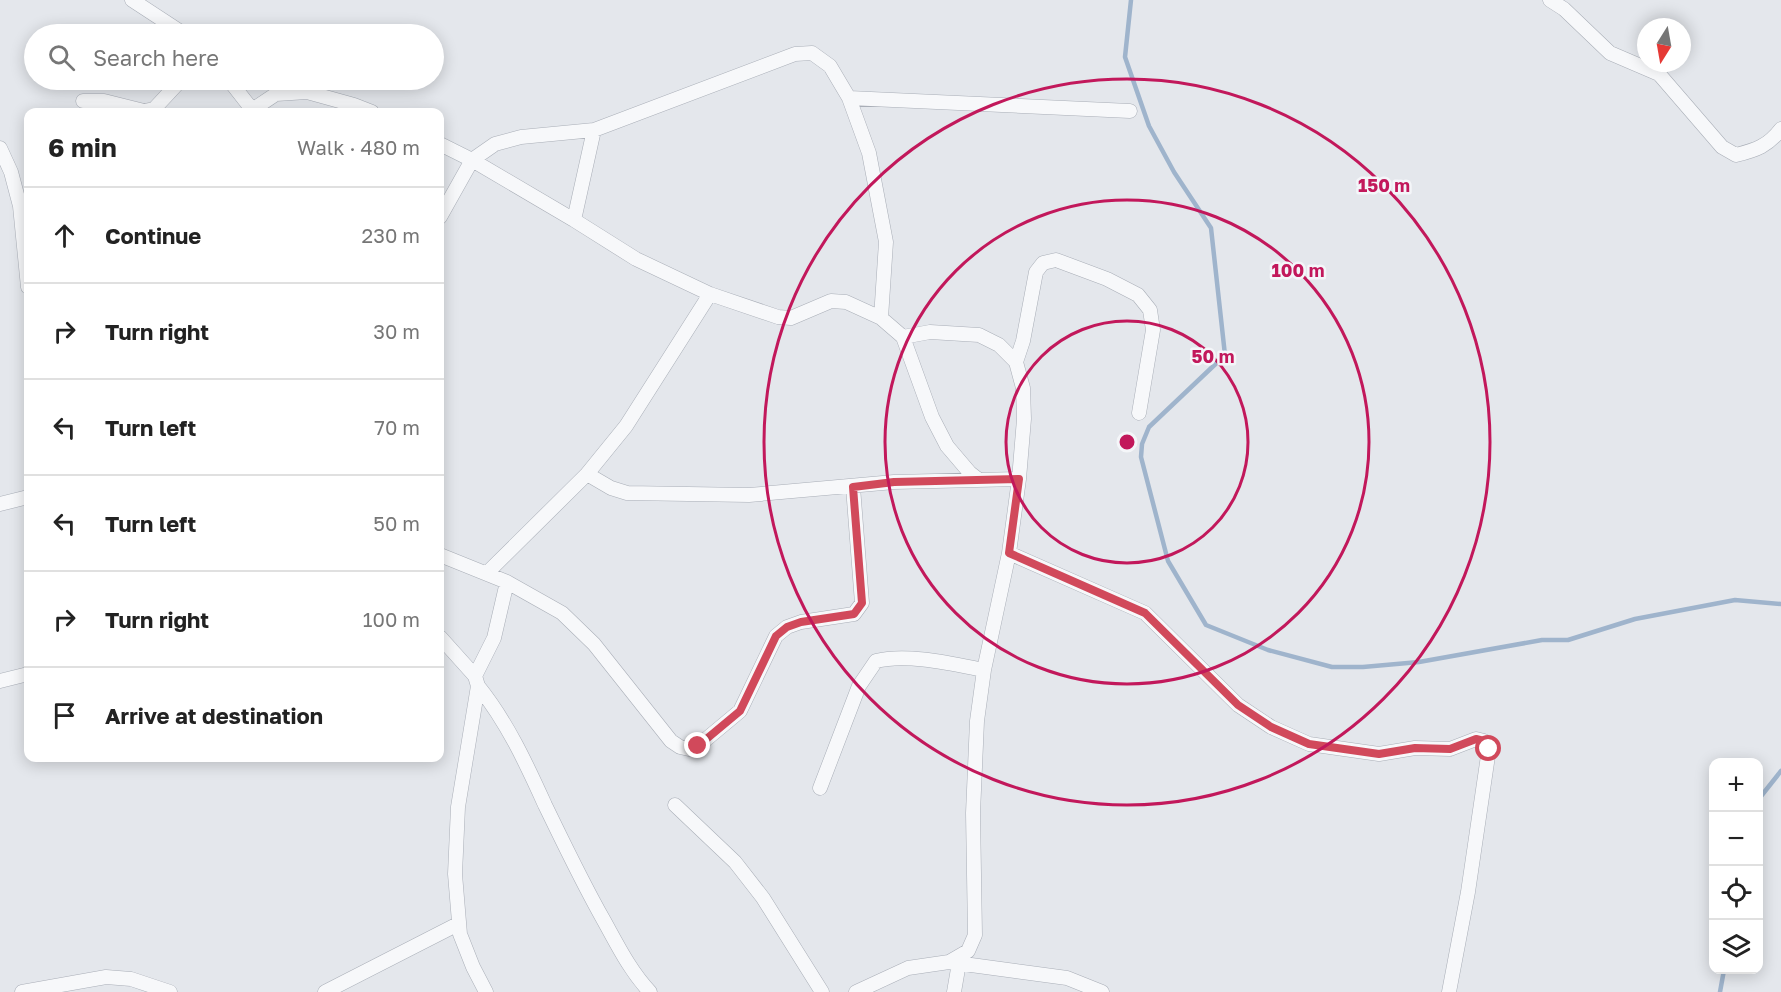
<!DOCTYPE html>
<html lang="en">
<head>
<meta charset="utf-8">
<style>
  :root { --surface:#fff; --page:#f2f2f2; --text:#222; --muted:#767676; --line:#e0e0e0 }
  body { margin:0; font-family:"Golos Text",sans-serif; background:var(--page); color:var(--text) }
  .controls { position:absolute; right:18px; bottom:18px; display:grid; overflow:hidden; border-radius:12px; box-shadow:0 3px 15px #0003 }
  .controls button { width:54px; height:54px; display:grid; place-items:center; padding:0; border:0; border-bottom:2px solid var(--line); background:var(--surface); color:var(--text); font:30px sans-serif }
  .compass { position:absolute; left:1637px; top:18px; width:54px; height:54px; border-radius:50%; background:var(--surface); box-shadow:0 3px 15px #0003; rotate:191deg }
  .stop { position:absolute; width:18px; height:18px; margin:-14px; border:4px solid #d1495b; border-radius:50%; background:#fff }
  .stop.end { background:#d1495b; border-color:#fff; box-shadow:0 2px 6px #0008 }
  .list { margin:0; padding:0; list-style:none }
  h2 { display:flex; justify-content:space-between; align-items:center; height:78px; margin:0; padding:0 24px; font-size:26px }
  h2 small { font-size:20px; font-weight:400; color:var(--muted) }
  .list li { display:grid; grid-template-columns:39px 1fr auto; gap:18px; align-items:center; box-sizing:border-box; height:96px; padding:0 24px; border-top:2px solid var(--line) }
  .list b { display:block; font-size:22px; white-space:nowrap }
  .list em { font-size:20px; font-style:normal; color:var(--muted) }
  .icon { flex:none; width:33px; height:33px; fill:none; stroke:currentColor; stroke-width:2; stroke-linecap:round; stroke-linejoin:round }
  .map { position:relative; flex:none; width:1781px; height:992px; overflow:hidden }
  .search { position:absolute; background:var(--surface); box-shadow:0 3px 15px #0003; left:24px; top:24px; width:420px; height:66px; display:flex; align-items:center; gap:15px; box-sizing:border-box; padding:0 21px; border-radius:33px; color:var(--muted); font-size:22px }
  .panel { position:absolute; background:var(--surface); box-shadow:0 3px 15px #0003; left:24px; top:108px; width:420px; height:654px; border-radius:12px }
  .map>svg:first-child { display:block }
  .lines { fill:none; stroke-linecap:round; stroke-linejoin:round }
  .stream { stroke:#9fb4cc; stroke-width:4.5 }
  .minor-casing { stroke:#a9aeb7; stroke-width:15 }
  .minor { stroke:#f7f8fa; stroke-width:14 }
  .route { stroke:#d1495b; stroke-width:8 }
  .ring { fill:none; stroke:#c2185b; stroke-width:3 }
  .centre { fill:#c2185b; stroke:#f4f6f9; stroke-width:3 }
  .ring-label { font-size:18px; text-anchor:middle; font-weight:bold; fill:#c2185b; stroke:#f4f6f9; stroke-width:5; stroke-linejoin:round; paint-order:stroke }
</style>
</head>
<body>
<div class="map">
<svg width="1781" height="992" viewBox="0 0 1781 992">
  <rect width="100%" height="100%" fill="#e4e7ec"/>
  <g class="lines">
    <path class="stream" d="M1131,0L1125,57L1149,126L1174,172L1211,228L1225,355L1149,427L1142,444L1141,457L1168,561L1206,625L1268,650L1332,667H1363L1419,662L1542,640H1568L1635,619L1735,600L1781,604
      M1758,800L1781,771
      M1720,992L1724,970"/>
    <g class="minor-casing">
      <path id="minor" d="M132,0L184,34
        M1550,0L1564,9L1610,53L1659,74L1722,147L1736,155C1756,150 1768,146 1781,129
        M229,80L254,112
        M849,98L1130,111
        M83,101H104L144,111L154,109L181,80
        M252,110L276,94L307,92L354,105L372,112
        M440,144L472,160L574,220L636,259L710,294L778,317L791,318L831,301L846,302L881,318
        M0,148L11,172L20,206L28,287
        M440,217L472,160L495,144L521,137L594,130L795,54L812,53L830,66L849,98L869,153L886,242L881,318L903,337L932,417L947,446L970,473L979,480
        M574,220L594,130
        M903,337L930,332L979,335L999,345L1016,362L1023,388L1024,419L1019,479L1009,553L984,670L977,721L973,813L975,935L968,951L949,962
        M1016,362L1023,341L1036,272L1043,263L1056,260L1107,279L1138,295L1150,310L1153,330L1139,413
        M587,474L611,488L627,493L749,495L894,482L1019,479
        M0,504L28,497
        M1009,553L1145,613L1238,705L1271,727L1309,744L1379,754L1415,748L1450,749L1476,739L1484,741L1489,749L1468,892L1449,992
        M440,555L507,582L562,613L594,644L671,741L680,747L689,749L698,746L740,711L776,636L787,627L801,622L854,614L862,603L853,487
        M487,573L587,474L626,426L710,294
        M440,637L475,676L478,686L458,807L455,874L460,934L473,967L486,992
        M475,676L494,638L507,582
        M0,681L28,674
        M478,686C507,722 526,763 545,805C564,844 582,882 603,919C617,944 630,971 650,992
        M820,788L859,686L876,661C907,653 953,664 984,670
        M675,805L735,862L763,898L822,992
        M22,992L106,977L131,979L170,992
        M325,992L458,924
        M856,992L908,968L949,962L1067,978L1102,992
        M954,992L959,963"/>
    </g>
    <use href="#minor" class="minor"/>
  </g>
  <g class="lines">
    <path class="route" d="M698,746L740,711L776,636L787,627L801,622L854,614L862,603L853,487L894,482L1019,479L1009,553L1145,613L1238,705L1271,727L1309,744L1379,754L1415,748L1450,749L1476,739L1484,741L1489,749"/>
  </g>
  <g class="ring">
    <circle cx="1127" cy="442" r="121"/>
    <circle cx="1127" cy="442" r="242"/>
    <circle cx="1127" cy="442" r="363"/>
  </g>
  <circle cx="1127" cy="442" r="9" class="centre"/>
  <g class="ring-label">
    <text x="1384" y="192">150 m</text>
    <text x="1298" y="277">100 m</text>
    <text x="1213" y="363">50 m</text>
  </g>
</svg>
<div class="controls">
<button>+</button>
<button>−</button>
<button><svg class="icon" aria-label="locate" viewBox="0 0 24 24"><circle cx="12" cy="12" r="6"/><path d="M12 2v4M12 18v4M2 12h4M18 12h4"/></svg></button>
<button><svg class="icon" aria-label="layers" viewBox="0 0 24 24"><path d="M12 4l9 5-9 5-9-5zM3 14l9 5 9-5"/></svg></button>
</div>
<svg class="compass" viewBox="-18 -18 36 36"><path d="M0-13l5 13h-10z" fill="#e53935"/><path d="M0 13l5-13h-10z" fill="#767676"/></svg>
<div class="stop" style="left:1489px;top:749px"></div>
<div class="stop end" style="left:698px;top:746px"></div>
<div class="search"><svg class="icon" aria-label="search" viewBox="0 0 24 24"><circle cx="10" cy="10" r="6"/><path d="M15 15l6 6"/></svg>Search here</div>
<section class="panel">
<h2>6 min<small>Walk · 480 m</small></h2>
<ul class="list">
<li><svg class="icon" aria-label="ahead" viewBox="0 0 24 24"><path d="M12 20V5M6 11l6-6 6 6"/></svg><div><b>Continue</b></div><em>230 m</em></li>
<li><svg class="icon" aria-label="right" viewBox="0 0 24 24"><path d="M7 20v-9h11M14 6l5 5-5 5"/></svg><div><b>Turn right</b></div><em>30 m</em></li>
<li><svg class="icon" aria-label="left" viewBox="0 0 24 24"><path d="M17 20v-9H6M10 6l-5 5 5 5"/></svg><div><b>Turn left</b></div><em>70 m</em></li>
<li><svg class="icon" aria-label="left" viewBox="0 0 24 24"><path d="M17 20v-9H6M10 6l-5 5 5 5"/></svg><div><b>Turn left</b></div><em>50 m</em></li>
<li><svg class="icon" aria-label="right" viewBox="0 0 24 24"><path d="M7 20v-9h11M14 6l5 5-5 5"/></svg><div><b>Turn right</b></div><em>100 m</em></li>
<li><svg class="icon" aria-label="arrive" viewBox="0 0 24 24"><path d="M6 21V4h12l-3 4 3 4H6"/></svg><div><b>Arrive at destination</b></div></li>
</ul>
</section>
</div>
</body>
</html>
